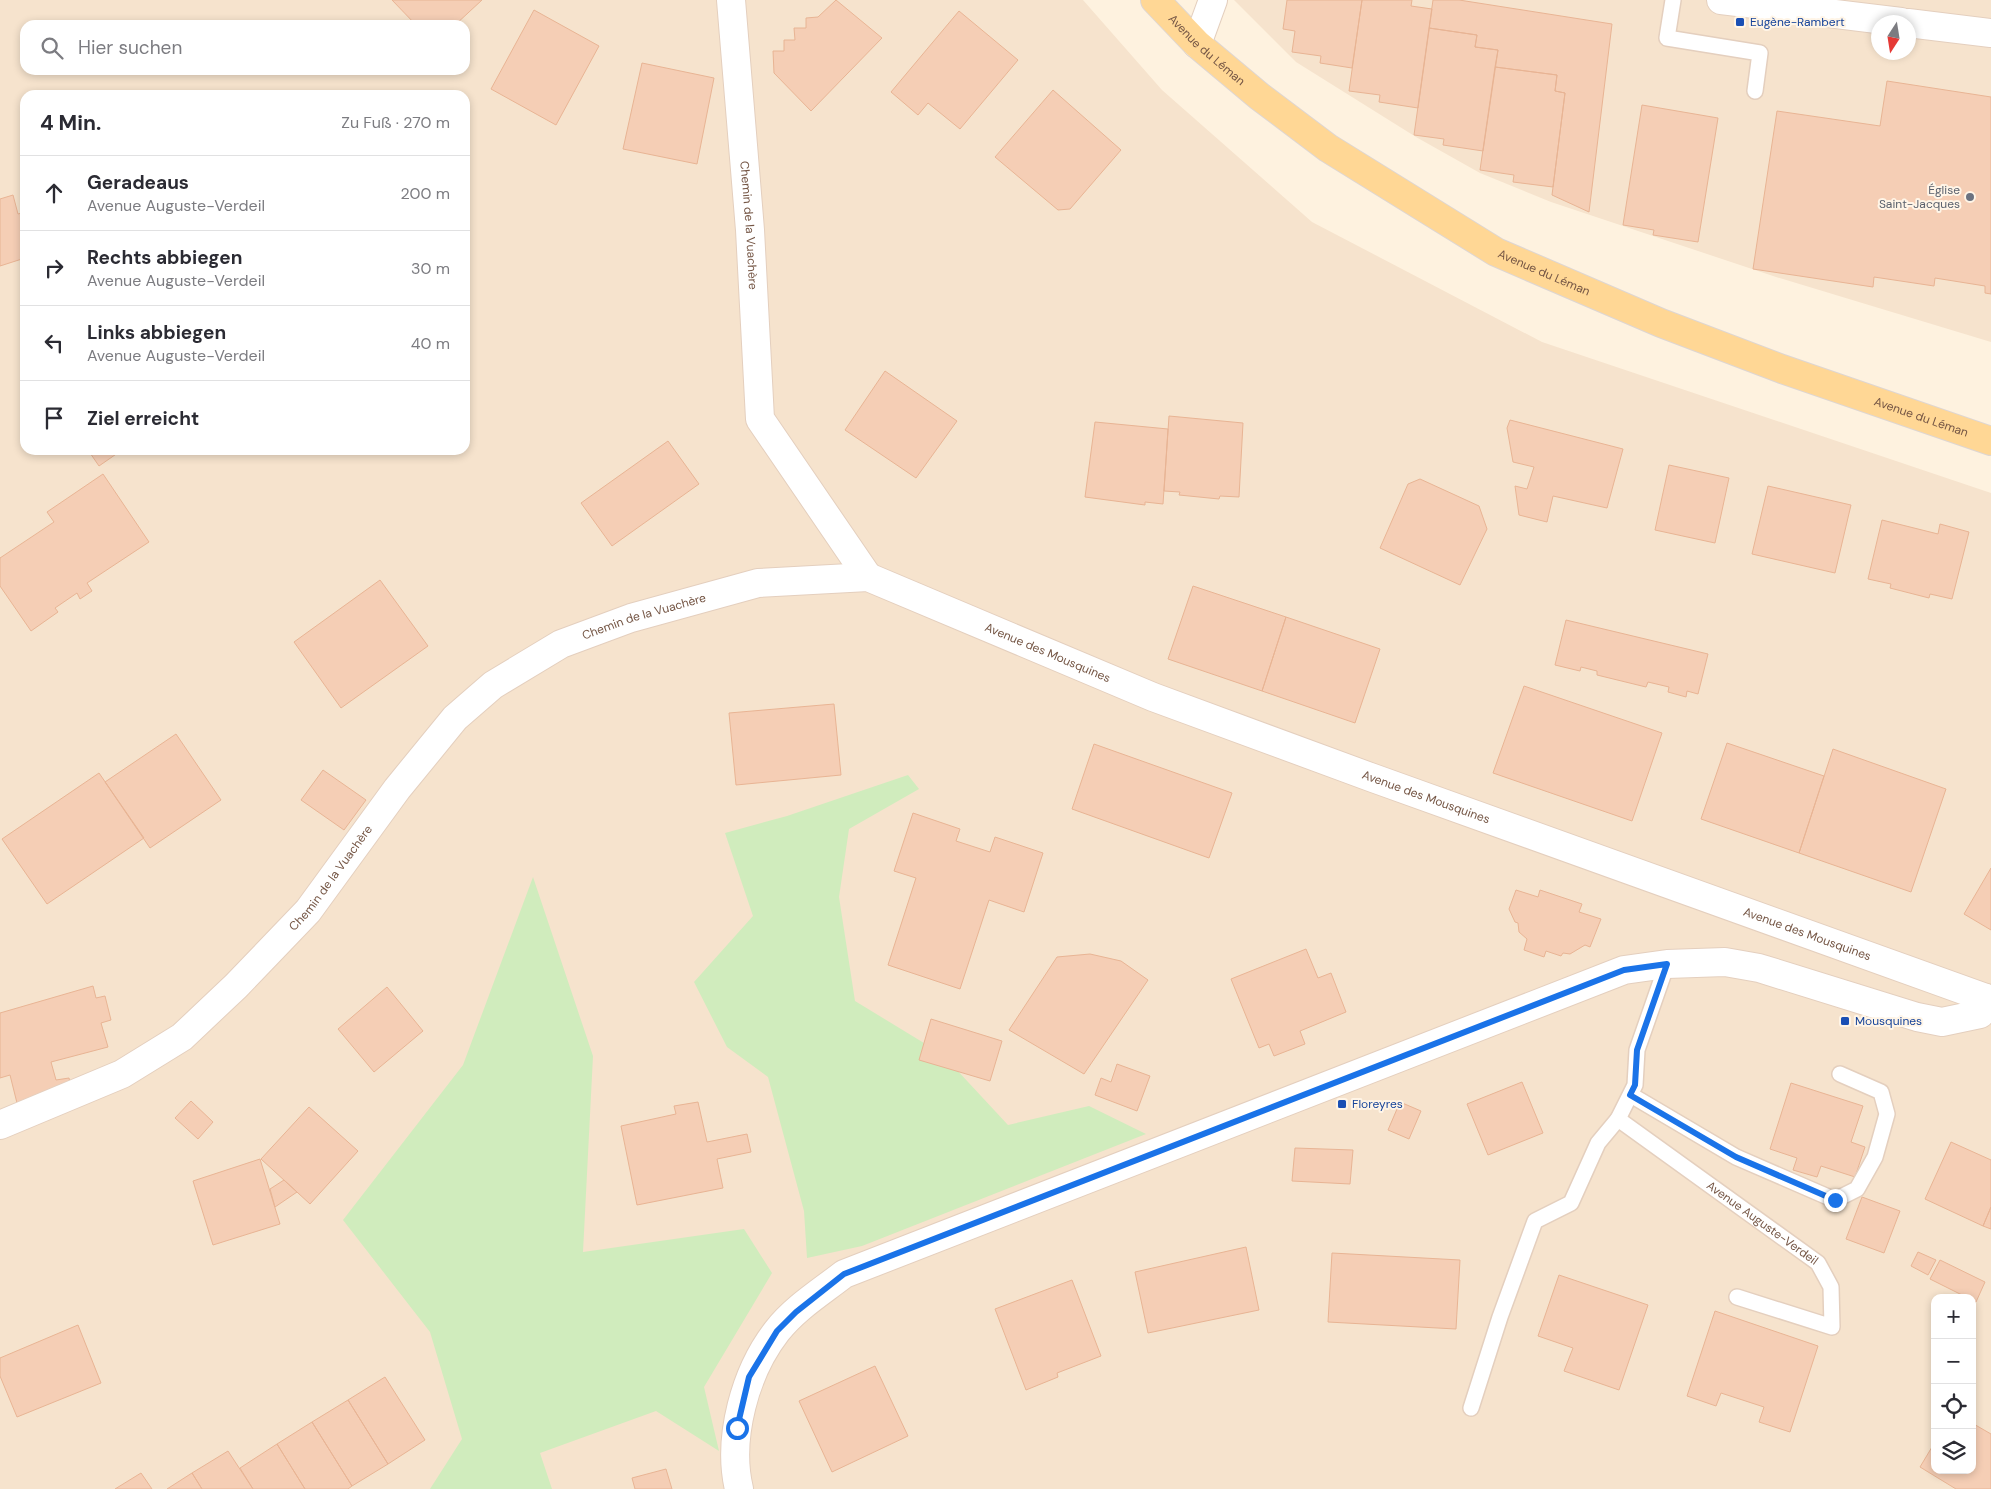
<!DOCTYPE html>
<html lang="de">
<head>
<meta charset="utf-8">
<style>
  :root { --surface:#fff; --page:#f7f7f7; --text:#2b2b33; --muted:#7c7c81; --line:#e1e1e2 }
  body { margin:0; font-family:"DM Sans",sans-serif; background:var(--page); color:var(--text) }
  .controls { position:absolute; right:15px; bottom:15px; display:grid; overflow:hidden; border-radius:10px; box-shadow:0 2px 8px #0003 }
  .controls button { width:45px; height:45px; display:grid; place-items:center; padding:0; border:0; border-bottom:1px solid var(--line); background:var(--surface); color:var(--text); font:25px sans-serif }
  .compass { position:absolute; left:1871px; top:15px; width:45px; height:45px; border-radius:50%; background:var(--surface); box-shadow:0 2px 8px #0003; rotate:192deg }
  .stop { position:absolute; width:15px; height:15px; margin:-11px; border:4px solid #1a73e8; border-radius:50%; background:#fff }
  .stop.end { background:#1a73e8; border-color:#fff; box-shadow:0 1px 5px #0008 }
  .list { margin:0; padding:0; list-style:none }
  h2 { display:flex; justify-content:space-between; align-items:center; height:65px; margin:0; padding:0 20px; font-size:21px }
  h2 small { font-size:16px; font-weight:400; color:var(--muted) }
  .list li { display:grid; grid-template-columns:32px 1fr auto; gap:15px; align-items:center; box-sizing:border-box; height:75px; padding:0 20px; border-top:1px solid var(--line) }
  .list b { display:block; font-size:19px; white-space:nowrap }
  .list p { margin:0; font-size:16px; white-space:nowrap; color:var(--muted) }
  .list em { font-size:16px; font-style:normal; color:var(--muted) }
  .icon { flex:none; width:28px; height:28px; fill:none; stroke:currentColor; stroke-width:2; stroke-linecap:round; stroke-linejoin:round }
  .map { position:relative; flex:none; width:1991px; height:1489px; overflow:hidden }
  .search { position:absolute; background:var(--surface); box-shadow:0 2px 8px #0003; left:20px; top:20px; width:450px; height:55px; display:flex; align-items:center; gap:12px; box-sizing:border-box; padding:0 18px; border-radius:15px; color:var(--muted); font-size:19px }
  .panel { position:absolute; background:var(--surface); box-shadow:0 2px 8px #0003; left:20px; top:90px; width:450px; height:365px; border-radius:15px }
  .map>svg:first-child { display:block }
  .residential { fill:#f6e3cd; fill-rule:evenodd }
  .green { fill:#d0ecbd }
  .building { fill:#f5ceb5; stroke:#e8b494 }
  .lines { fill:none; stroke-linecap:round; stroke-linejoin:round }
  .lane-casing { stroke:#e4cfbe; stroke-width:18 }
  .street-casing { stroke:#e4cfbe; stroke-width:30 }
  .primary-casing { stroke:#ded6d2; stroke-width:30 }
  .lane { stroke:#fff; stroke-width:15 }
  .street { stroke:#fff; stroke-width:28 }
  .primary { stroke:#ffd795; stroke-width:28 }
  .route { stroke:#1a73e8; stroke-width:6 }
  .transit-dot { fill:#1a4fb4; stroke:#fff5e7; stroke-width:2 }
  .worship-dot { fill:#6b7280; stroke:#fff5e7; stroke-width:2 }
  .labels { text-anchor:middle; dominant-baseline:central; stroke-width:4; stroke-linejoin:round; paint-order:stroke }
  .transit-label { font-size:12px; fill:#164399; stroke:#fff5e7; text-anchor:start }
  .street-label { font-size:12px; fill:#755645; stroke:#fff5e7 }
  .worship-label { font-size:12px; fill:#5b616d; stroke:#fff5e7; text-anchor:end }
</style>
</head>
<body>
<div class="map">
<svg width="1991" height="1489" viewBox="0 0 1991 1489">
  <rect width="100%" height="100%" fill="#fef2df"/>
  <path class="residential" d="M0,0H1083L1162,90L1312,222L1542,342L1991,493V1489H0ZM25,25H465V70H25ZM25,95H465V450H25ZM1935,1298H1972V1470H1935Z
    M1234,0H1991V342L1776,277L1551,202L1480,173L1416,137L1296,62ZM1878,22H1908V52H1878Z"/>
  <path class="green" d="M908,775L919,789L849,829L839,897L855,1001L942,1054L1008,1125L1089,1106L1146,1134L862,1246L807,1258L804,1211L768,1077L727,1047L694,982L753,916L725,833L787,816Z
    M533,877L593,1056L583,1252L744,1229L772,1273L704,1387L719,1451L656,1411L540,1453L552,1489H430L462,1439L430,1332L343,1220L463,1065Z"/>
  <path class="building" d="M392,0H482L455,25H416Z
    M836,0L882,38L811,111L774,73L773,51H784V40H795L794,28H806V18L818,17Z
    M1287,0H1362L1352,68L1320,63L1321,56L1292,52L1295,31L1283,29Z
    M1362,0H1412L1411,6L1432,9L1418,108L1379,102L1380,95L1349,91Z
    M1433,0H1459L1612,24L1589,212L1552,195L1565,93L1555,91L1557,75L1495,67L1498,50L1475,47L1477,35L1429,28Z
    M534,10L599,46L556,125L491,89Z
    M959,11L1018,60L960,129L928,103L918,115L891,92Z
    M1429,28L1477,35L1475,47L1498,50L1483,151L1443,145L1444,139L1414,135Z
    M642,63L714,78L697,164L623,149Z
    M1495,67L1557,75L1555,91L1565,93L1553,187L1513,182L1514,175L1480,170Z
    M1887,81L1991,97V294L1985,293V286L1935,278L1934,286L1874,277L1873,287L1753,269L1777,111L1880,126Z
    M1053,90L1121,150L1070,209L1058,210L995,157Z
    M1642,105L1718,118L1698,242L1653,235L1654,230L1623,225Z
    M13,195L18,214L25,212V258L0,266V199Z
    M885,371L957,421L916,478L845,430Z
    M1169,416L1243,423L1239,497L1220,496L1219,499L1179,495L1180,492L1164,491Z
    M1510,420L1623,449L1607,508L1553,496L1547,522L1519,515L1515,486L1527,489L1534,467L1513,462L1507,428Z
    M1095,422L1168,429L1163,504L1145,502V505L1085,497Z
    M668,441L699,484L612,546L581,503Z
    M88,450H122L99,466Z
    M1669,465L1729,478L1715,543L1655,530Z
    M103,474L149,542L87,583L92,591L80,599L77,593L55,608L58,612L31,631L0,586V558L54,522L47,512Z
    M1420,479L1479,506L1487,529L1460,585L1380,548L1408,484Z
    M1768,486L1851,505L1835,573L1752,554Z
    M1882,520L1938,534L1940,524L1969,532L1952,599L1930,594L1929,598L1890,588L1891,584L1868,579Z
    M380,580L428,646L341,708L294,642Z
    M1193,586L1286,617L1262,691L1168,659Z
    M1286,617L1380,649L1355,723L1262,691Z
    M1566,620L1708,654L1698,694L1687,691L1686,697L1668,692L1669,687L1648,682L1646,687L1597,675V671L1581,667L1580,671L1555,665Z
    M1524,686L1662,733L1632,821L1493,773Z
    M834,704L841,775L736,785L729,713Z
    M176,734L221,800L150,848L105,782Z
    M1727,743L1824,776L1799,853L1701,819Z
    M1094,744L1232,793L1209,858L1072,809Z
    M1833,749L1946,789L1911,892L1799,853Z
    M323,770L366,800L344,830L301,800Z
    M99,773L144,838L47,904L2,839Z
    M913,813L960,829L956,841L990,852L995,837L1043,853L1024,912L989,900L960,989L888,965L916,878L894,871Z
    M1991,868V930L1964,914Z
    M1516,890L1538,897L1540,890L1582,904L1579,912L1601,919L1590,947L1585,945L1570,954L1563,953L1561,956L1546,951L1544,957L1524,950L1527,939L1519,932L1518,923L1515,922L1509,909Z
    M1306,949L1318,978L1331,973L1346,1012L1300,1031L1305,1044L1274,1056L1269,1044L1259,1048L1231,979Z
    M1090,954L1121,961L1148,980L1084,1074L1009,1030L1057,957Z
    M93,986L96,998L105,996L111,1020L101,1023L108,1047L51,1062L56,1080L69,1078L72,1090L17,1103L10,1075L0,1078V1013Z
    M387,987L423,1031L374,1072L338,1029Z
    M931,1019L1002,1041L990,1081L919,1060Z
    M1117,1064L1150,1076L1137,1111L1095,1095L1101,1078L1111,1082Z
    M1522,1082L1543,1133L1488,1155L1467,1104Z
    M1791,1083L1863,1106L1851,1142L1865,1147L1855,1177L1821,1166L1817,1177L1793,1170L1797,1158L1770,1149Z
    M191,1101L213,1122L198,1139L175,1118Z
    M698,1102L707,1142L747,1134L751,1152L717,1159L723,1188L637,1205L621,1126L676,1114L674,1106Z
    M1400,1102L1421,1111L1409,1139L1388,1130Z
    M309,1107L358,1151L310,1204L261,1159Z
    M1951,1142L1991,1160V1207L1983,1226L1925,1199Z
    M1295,1148L1353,1150L1350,1184L1292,1181Z
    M260,1159L280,1224L213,1245L193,1181Z
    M284,1180L297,1192L275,1207L270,1189Z
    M1862,1197L1900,1211L1884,1253L1846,1239Z
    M1991,1207V1229L1983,1226Z
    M1246,1247L1259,1310L1148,1333L1135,1272Z
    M1918,1252L1936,1260L1928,1275L1911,1266Z
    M1332,1253L1460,1260L1456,1329L1328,1322Z
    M1940,1260L1985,1282L1976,1302L1930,1279Z
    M1559,1275L1648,1305L1619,1390L1564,1371L1573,1348L1538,1336Z
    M1072,1280L1101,1356L1057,1373L1058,1377L1026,1390L995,1309Z
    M1715,1311L1818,1346L1790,1432L1759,1422L1764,1407L1721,1393L1716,1406L1687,1396Z
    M78,1325L101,1383L17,1417L0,1376V1358Z
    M875,1366L908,1436L832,1472L799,1401Z
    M385,1377L425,1440L388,1464L348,1400Z
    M348,1400L388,1464L352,1486L312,1422Z
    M312,1422L352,1486L348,1489H305L277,1444Z
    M1972,1423L1991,1434V1489H1956L1920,1467L1935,1442V1470H1972Z
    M277,1444L305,1489H253L240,1468Z
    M228,1451L253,1489H202L192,1473Z
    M666,1469L672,1489H635L632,1478Z
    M141,1473L152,1489H115Z
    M192,1473L202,1489H167Z"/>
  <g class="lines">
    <g class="lane-casing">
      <g id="lane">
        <path d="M1673,0L1667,38L1760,53L1755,91"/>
        <path d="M1631,1095L1736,1157L1835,1200L1857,1189L1875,1157L1887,1114L1881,1092L1840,1074"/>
        <path id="s1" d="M1618,1119L1818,1263L1831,1287L1832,1327L1737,1297"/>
        <path d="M1471,1408L1500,1317L1535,1221L1571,1203L1598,1143L1618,1119L1635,1085L1637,1050L1667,964"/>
      </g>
    </g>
    <g class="street-casing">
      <g id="street">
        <path id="s2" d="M731,0L750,230L760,419L868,577"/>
        <path d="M1721,0L1901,22"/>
        <path d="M1908,23L1991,33"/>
        <path d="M1197,44L1213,0"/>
        <path id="s3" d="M0,1125L122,1074L182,1037L236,986L308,911L397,789L455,718L493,685L561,644L631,618L758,583L868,577L1153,697L1373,778L1991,1000"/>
        <path d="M739,1489C727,1438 745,1372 777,1331C795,1308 821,1292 844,1274L1624,970L1667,964L1725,962L1759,968L1917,1017L1942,1022L1980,1014L1986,998"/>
      </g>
    </g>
    <g class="primary-casing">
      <g id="primary">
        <path id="s4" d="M1155,0L1197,44L1259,96L1328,148L1496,252L1661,323L1782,369L1991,441"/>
      </g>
    </g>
    <use href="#lane" class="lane"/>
    <use href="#street" class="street"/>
    <use href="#primary" class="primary"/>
  </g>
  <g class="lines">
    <path class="route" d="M737,1428L749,1377L777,1331L796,1312L844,1274L1624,970L1667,964L1637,1050L1635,1085L1630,1095L1736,1157L1835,1200"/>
  </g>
  <g class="transit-dot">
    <rect x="1735" y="17" width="10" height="10" rx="2.5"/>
    <rect x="1840" y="1016" width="10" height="10" rx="2.5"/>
    <rect x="1337" y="1099" width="10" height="10" rx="2.5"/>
  </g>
  <circle class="worship-dot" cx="1970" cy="197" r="5"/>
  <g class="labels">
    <g class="transit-label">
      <text x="1750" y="22">Eugène-Rambert</text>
      <text x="1855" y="1021">Mousquines</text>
      <text x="1352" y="1104">Floreyres</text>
    </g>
    <g class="street-label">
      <text stroke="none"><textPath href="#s4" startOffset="72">Avenue du Léman</textPath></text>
      <text stroke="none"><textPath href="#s2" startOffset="226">Chemin de la Vuachère</textPath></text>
      <text stroke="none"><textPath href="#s4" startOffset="478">Avenue du Léman</textPath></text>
      <text stroke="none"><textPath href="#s4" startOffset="882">Avenue du Léman</textPath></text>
      <text stroke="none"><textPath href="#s3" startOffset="841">Chemin de la Vuachère</textPath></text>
      <text stroke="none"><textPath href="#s3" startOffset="1265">Avenue des Mousquines</textPath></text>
      <text stroke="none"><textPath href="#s3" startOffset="1670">Avenue des Mousquines</textPath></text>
      <text stroke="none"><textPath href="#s3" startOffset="421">Chemin de la Vuachère</textPath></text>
      <text stroke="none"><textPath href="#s3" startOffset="2075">Avenue des Mousquines</textPath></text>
      <text stroke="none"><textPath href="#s1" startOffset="178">Avenue Auguste-Verdeil</textPath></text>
    </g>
    <g class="worship-label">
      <text x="1960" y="190">Église<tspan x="1960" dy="14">Saint-Jacques</tspan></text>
    </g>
  </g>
</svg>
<div class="controls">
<button>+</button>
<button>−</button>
<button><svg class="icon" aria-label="locate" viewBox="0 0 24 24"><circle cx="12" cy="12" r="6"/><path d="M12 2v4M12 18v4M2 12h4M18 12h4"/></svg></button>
<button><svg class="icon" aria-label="layers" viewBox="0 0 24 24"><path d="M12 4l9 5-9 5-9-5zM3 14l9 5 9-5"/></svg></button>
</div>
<svg class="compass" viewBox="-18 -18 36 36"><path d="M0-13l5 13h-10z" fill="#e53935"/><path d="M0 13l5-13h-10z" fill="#7c7c81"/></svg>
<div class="stop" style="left:737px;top:1428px"></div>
<div class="stop end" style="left:1835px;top:1200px"></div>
<div class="search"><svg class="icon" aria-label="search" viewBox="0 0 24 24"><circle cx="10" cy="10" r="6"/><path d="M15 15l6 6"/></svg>Hier suchen</div>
<section class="panel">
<h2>4 Min.<small>Zu Fuß · 270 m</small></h2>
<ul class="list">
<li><svg class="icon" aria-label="ahead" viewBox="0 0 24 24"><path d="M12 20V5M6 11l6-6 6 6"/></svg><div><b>Geradeaus</b><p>Avenue Auguste-Verdeil</p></div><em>200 m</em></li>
<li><svg class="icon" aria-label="right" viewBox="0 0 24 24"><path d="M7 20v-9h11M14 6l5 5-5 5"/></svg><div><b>Rechts abbiegen</b><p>Avenue Auguste-Verdeil</p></div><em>30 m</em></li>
<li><svg class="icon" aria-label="left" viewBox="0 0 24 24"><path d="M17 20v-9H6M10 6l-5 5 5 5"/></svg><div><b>Links abbiegen</b><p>Avenue Auguste-Verdeil</p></div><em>40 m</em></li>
<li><svg class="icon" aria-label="arrive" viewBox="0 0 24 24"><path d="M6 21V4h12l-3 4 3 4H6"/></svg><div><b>Ziel erreicht</b></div></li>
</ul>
</section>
</div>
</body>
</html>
